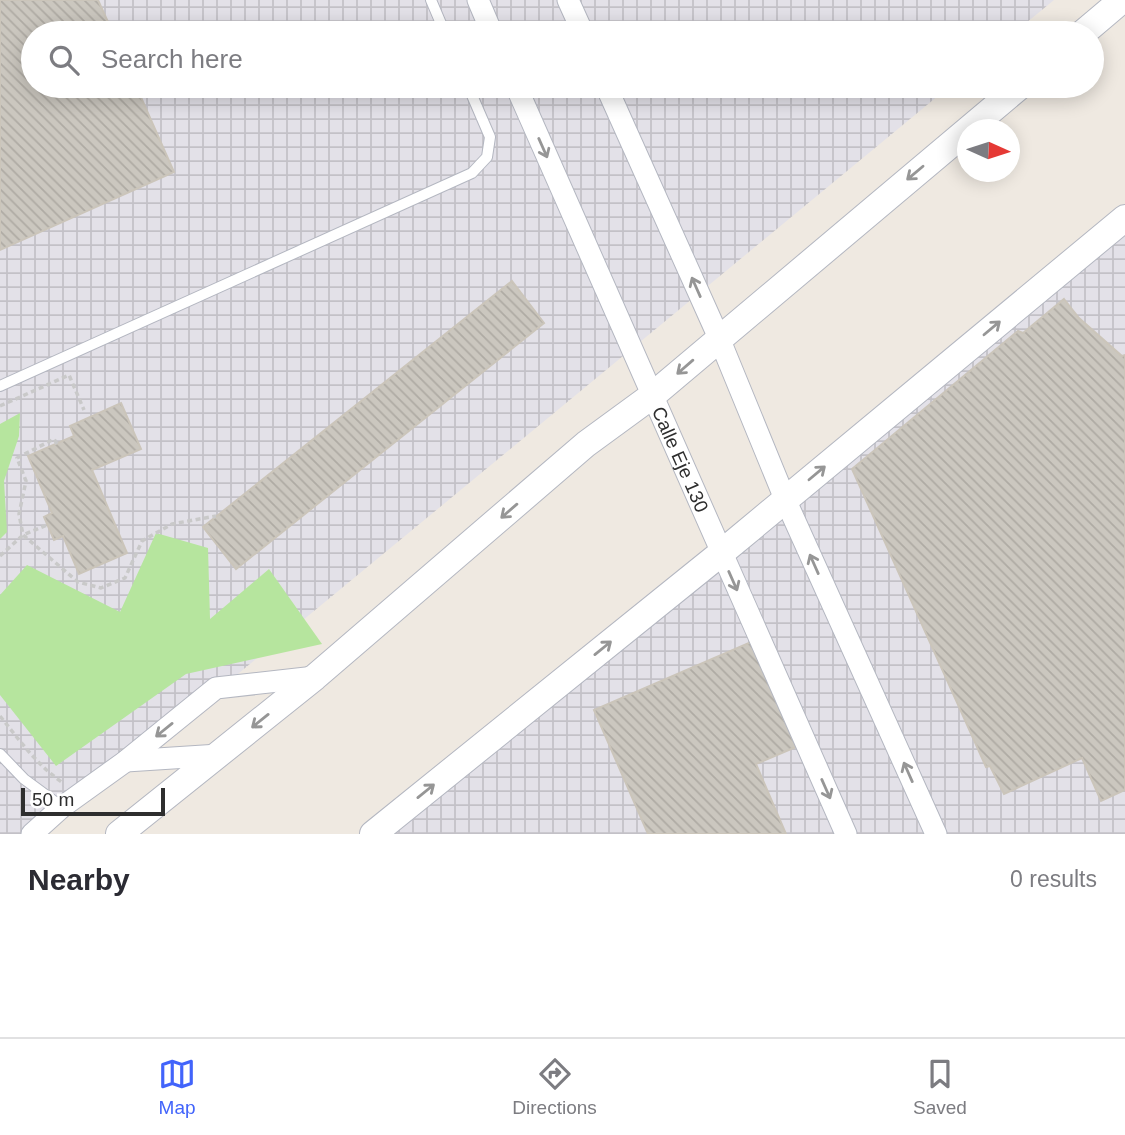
<!DOCTYPE html>
<html lang="en">
<head>
<meta charset="utf-8">
<style>
  :root { --surface:#fff; --page:#f2f2f3; --text:#2b2b33; --muted:#7c7c81; --line:#e1e1e2; --accent:#4264fb }
  body { margin:0; font-family:Helvetica,sans-serif; background:var(--page); color:var(--text) }
  .compass { position:absolute; left:957px; top:119px; width:63px; height:63px; border-radius:50%; background:var(--surface); box-shadow:0 4px 18px #0003; rotate:93deg }
  .scale { position:absolute; left:21px; bottom:18px; width:144px; box-sizing:border-box; padding-left:7px; border:4px solid #2e2e2e; border-top:0; font-size:19px; line-height:24px; white-space:nowrap; color:#2e2e2e; -webkit-text-stroke:5px #fff; paint-order:stroke }
  .list { margin:0; padding:0; list-style:none }
  h2 { display:flex; justify-content:space-between; align-items:center; height:91px; margin:0; padding:0 28px; font-size:30px }
  h2 small { font-size:23px; font-weight:400; color:var(--muted) }
  .icon { flex:none; width:38px; height:38px; fill:none; stroke:currentColor; stroke-width:2; stroke-linecap:round; stroke-linejoin:round }
  .map { position:relative; flex:none; width:1125px; height:834px; overflow:hidden }
  .search { position:absolute; background:var(--surface); box-shadow:0 4px 18px #0003; left:21px; right:21px; top:21px; height:77px; display:flex; align-items:center; gap:18px; box-sizing:border-box; padding:0 24px; border-radius:38px; color:var(--muted); font-size:26px }
  .sheet { height:203px; background:var(--surface) }
  nav { display:flex; justify-content:space-around; align-items:center; box-sizing:border-box; height:98px; border-top:2px solid var(--line); background:var(--surface); font-size:19px; color:var(--muted) }
  nav a { display:grid; justify-items:center; gap:4px }
  nav .on { color:var(--accent) }
  .map>svg:first-child { display:block }
  .industrial { fill:url(#industrial-grid) }
  .grass { fill:#b6e59e }
  .building { fill:url(#building-back-hatch); stroke:#cbc5ba; stroke-width:2 }
  .lines { fill:none; stroke-linecap:round; stroke-linejoin:round }
  .service-casing { stroke:#b4b7c1; stroke-width:12 }
  .minor-casing { stroke:#b4b7c1; stroke-width:23 }
  .tertiary-casing { stroke:#b4b7c1; stroke-width:28 }
  .path { stroke:#c9c9c9; stroke-width:3.5; stroke-dasharray:5 3.5; stroke-linecap:butt }
  .service { stroke:#fff; stroke-width:10 }
  .minor { stroke:#fff; stroke-width:21 }
  .tertiary { stroke:#fff; stroke-width:26 }
  .oneway { stroke:#969696 }
  .labels { text-anchor:middle; dominant-baseline:central; stroke-width:7; stroke-linejoin:round; paint-order:stroke }
  .street-label { font-size:19px; fill:#2e2e2e; stroke:#fff }
</style>
</head>
<body>
<div class="map">
<svg width="1125" height="834" viewBox="0 0 1125 834">
  <defs>
    <pattern id="industrial-grid" width="8" height="8" patternUnits="userSpaceOnUse" patternTransform="scale(1.75)"><rect width="8" height="8" fill="#e3e1e8"/><path d="M0 4h8M4 0v8" fill="none" stroke="#c3c1c7"/></pattern>
    <pattern id="building-back-hatch" width="6" height="6" patternUnits="userSpaceOnUse" patternTransform="scale(1.75)"><rect width="6" height="6" fill="#cbc7bf"/><path d="M-1 5l2 2M0 0l6 6M5-1l2 2" fill="none" stroke="#afaba4"/></pattern>
  </defs>
  <rect width="100%" height="100%" fill="#efe9e1"/>
  <path class="industrial" d="M0,0H1054L1014,33H33V86H950L44,834H0Z
    M1125,207V834H368Z"/>
  <path class="grass" d="M20,413L19,436L4,481L7,532L0,539V424Z
    M156,533L208,548L210,619L269,569L322,644L186,674L56,766L0,695V595L27,565L120,612Z"/>
  <path class="building" d="M0,0H98L113,33H33V86H136L174,172L0,250Z
    M512,281L544,323L236,569L203,527Z
    M1064,299L1079,318L1122,356L1125,355V790L1101,801L1082,758L1004,794L990,766L986,767L852,469L1018,331L1023,333Z
    M121,403L141,449L92,470L127,553L79,574L63,536L54,540L44,517L52,513L28,456L74,436L70,426Z
    M751,642L796,747L756,764L786,834H648L594,710Z"/>
  <g class="lines">
    <g class="service-casing">
      <path id="service" d="M431,0L445,33
        M0,386L472,173L487,157L490,137L468,86
        M0,754L24,779L62,807"/>
    </g>
    <g class="minor-casing">
      <g id="minor">
        <path d="M478,0L492,33"/>
        <path d="M568,0L583,33"/>
        <path id="s1" d="M516,86L846,834"/>
        <path d="M606,86L719,338L785,499L936,834"/>
        <path d="M126,761L219,755"/>
        <path d="M32,834L62,807L126,761L216,688L315,677"/>
      </g>
    </g>
    <g class="tertiary-casing">
      <path id="tertiary" d="M1083,33L1122,0
        M119,834L315,677L586,444L653,395L1020,86
        M373,834L720,554L1125,218"/>
    </g>
    <path class="path" d="M0,406L69,375L84,410
      M57,444L54,439L17,458L26,481L19,514L23,535L78,582L101,588L125,578L142,541L172,524L216,516
      M0,556L23,535L47,525
      M0,716C20,741 37,765 63,783"/>
    <use href="#service" class="service"/>
    <use href="#minor" class="minor"/>
    <use href="#tertiary" class="tertiary"/>
  </g>
  <defs><path id="oneway-shaft" d="M-6 0H5M1.5-3L5.5 0L1.5 3" fill="none" stroke-width="1.6" stroke-linecap="round" stroke-linejoin="round" transform="scale(1.75)"/></defs>
  <g class="oneway">
    <use href="#oneway-shaft" transform="translate(543 148) rotate(66)"/>
    <use href="#oneway-shaft" transform="translate(915 173) rotate(140)"/>
    <use href="#oneway-shaft" transform="translate(696 287) rotate(-114)"/>
    <use href="#oneway-shaft" transform="translate(992 328) rotate(-40)"/>
    <use href="#oneway-shaft" transform="translate(685 367) rotate(139)"/>
    <use href="#oneway-shaft" transform="translate(817 473) rotate(-40)"/>
    <use href="#oneway-shaft" transform="translate(509 511) rotate(139)"/>
    <use href="#oneway-shaft" transform="translate(814 564) rotate(-114)"/>
    <use href="#oneway-shaft" transform="translate(733 581) rotate(66)"/>
    <use href="#oneway-shaft" transform="translate(603 648) rotate(-39)"/>
    <use href="#oneway-shaft" transform="translate(260 721) rotate(141)"/>
    <use href="#oneway-shaft" transform="translate(164 730) rotate(141)"/>
    <use href="#oneway-shaft" transform="translate(908 772) rotate(-114)"/>
    <use href="#oneway-shaft" transform="translate(826 789) rotate(66)"/>
    <use href="#oneway-shaft" transform="translate(426 791) rotate(-39)"/>
  </g>
  <g class="labels">
    <g class="street-label">
      <text stroke="none"><textPath href="#s1" startOffset="408">Calle Eje 130</textPath></text>
    </g>
  </g>
</svg>
<svg class="compass" viewBox="-18 -18 36 36"><path d="M0-13l5 13h-10z" fill="#e53935"/><path d="M0 13l5-13h-10z" fill="#7c7c81"/></svg>
<div class="scale">50 m</div>
<div class="search"><svg class="icon" aria-label="search" viewBox="0 0 24 24"><circle cx="10" cy="10" r="6"/><path d="M15 15l6 6"/></svg>Search here</div>
</div>
<section class="sheet">
<h2>Nearby<small>0 results</small></h2>
<ul class="list">
</ul>
</section>
<nav>
<a class="on"><svg class="icon" aria-label="map" viewBox="0 0 24 24"><path d="M3 6l6-2 6 2 6-2v14l-6 2-6-2-6 2zM9 4v14M15 6v14"/></svg>Map</a>
<a><svg class="icon" aria-label="directions" viewBox="0 0 24 24"><path d="M12 3l9 9-9 9-9-9zM9 14v-3h6M13 9l2 2-2 2"/></svg>Directions</a>
<a><svg class="icon" aria-label="saved" viewBox="0 0 24 24"><path d="M7 4h10v16l-5-4-5 4z"/></svg>Saved</a>
</nav>
</body>
</html>
